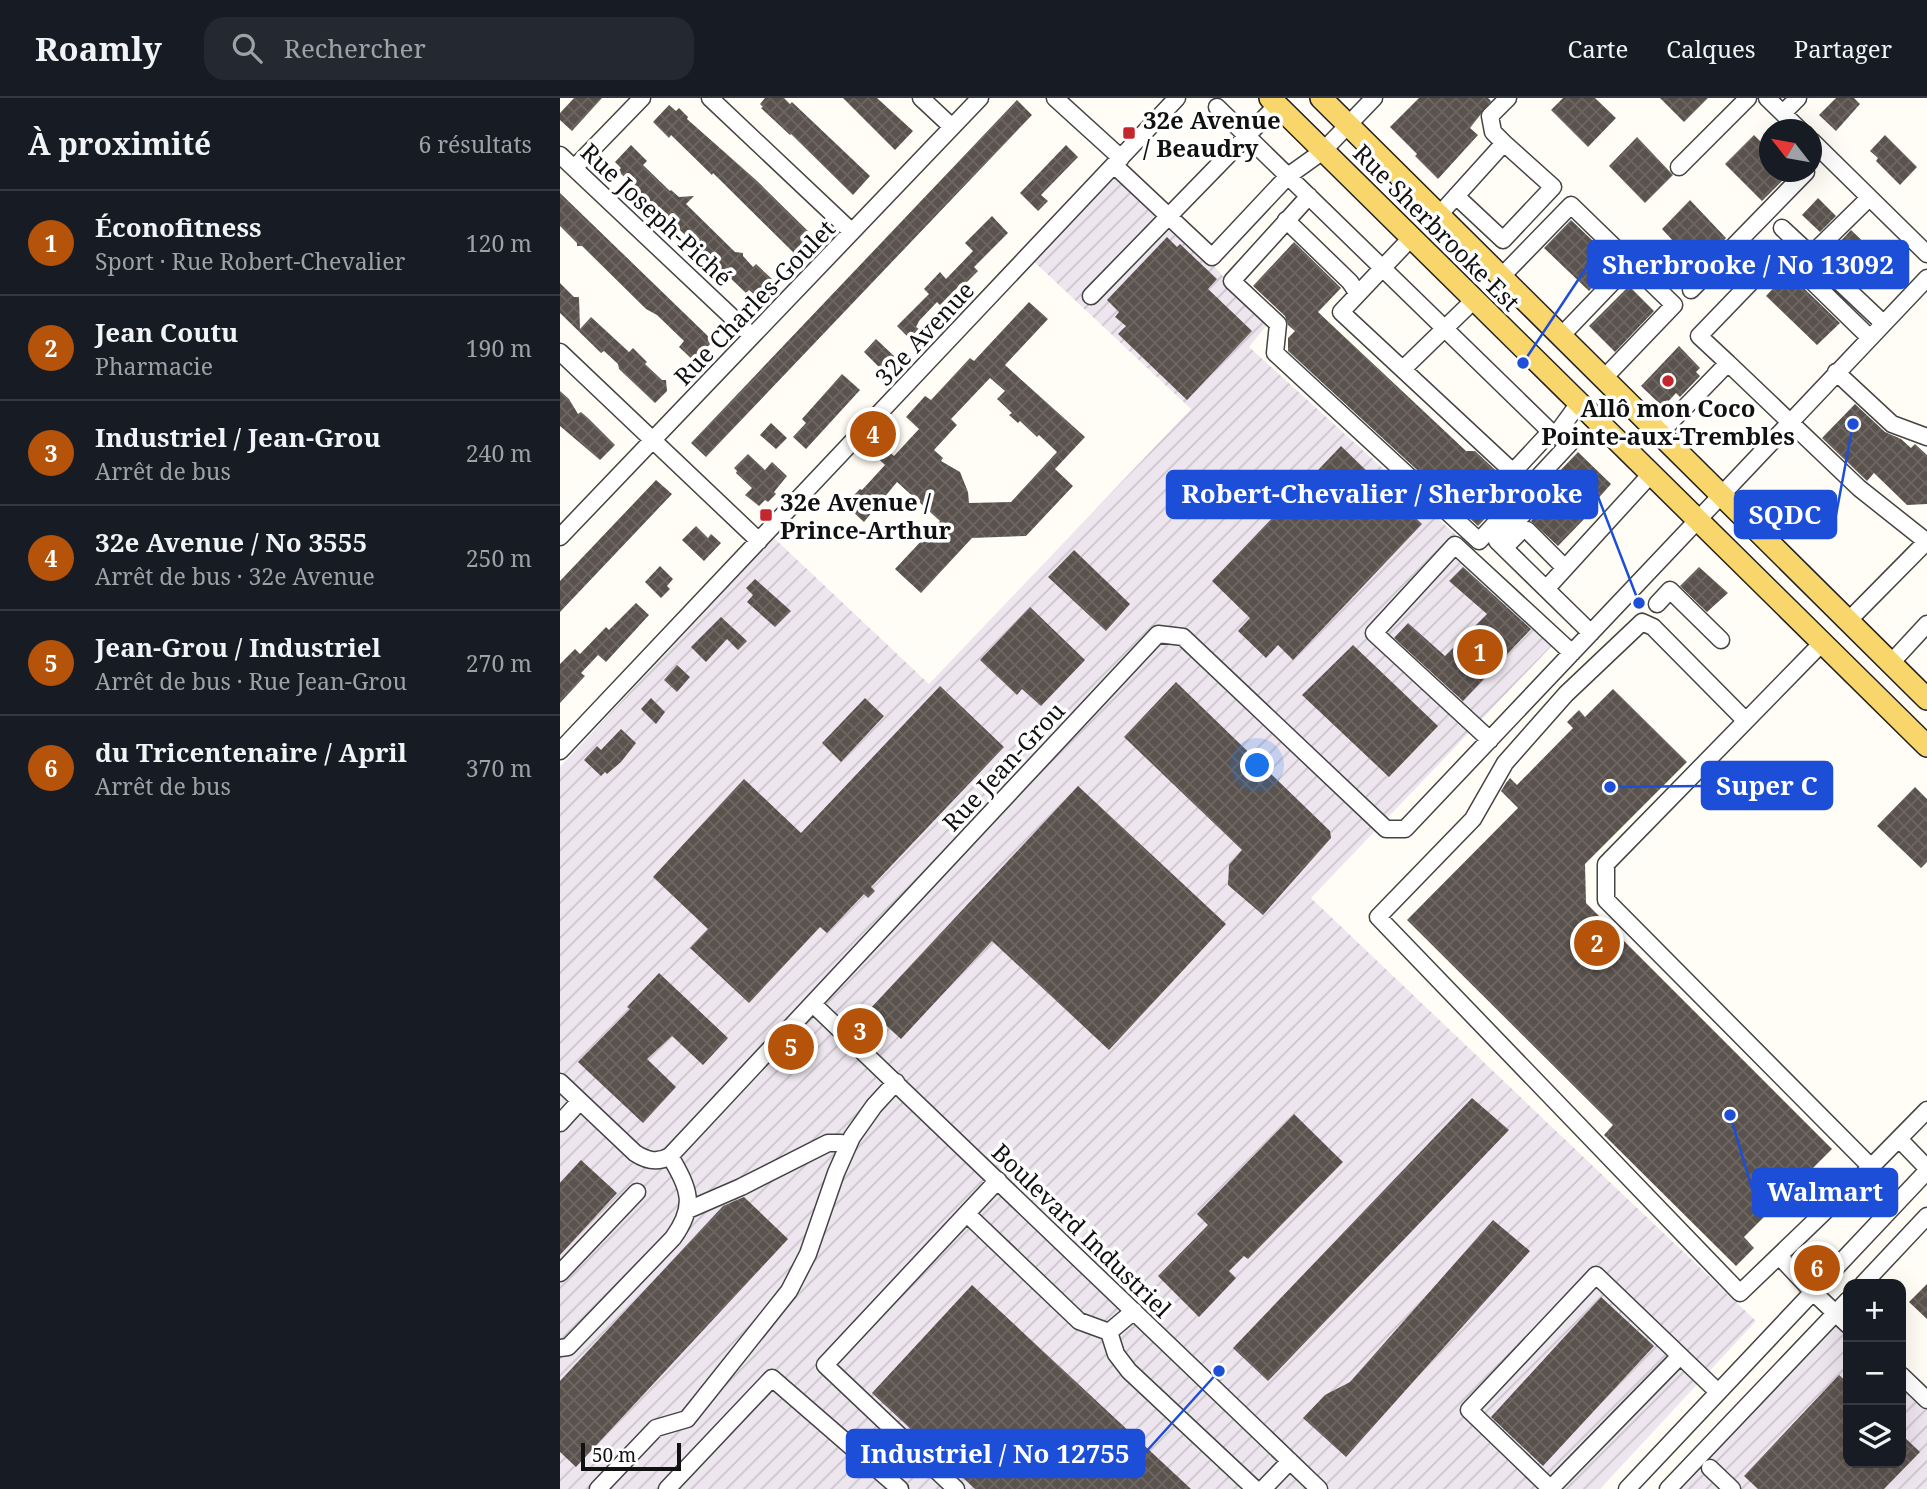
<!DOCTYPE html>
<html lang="fr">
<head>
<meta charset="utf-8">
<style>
  :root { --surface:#171b24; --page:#242831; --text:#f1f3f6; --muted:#9ea1a6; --line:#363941; --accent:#b45309 }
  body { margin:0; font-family:"Noto Serif",serif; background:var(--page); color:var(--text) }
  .controls { position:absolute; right:21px; bottom:21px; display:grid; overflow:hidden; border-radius:14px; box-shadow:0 7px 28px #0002 }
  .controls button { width:63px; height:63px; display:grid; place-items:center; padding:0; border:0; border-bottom:2px solid var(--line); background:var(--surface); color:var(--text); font:35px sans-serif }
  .compass { position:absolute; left:1199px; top:21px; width:63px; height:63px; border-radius:50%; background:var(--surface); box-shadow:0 7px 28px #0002; rotate:301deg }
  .scale { position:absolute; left:21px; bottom:18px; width:100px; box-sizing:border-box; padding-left:7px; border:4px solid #111; border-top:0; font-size:19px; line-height:24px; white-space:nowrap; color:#111; -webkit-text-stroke:5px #fff; paint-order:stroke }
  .you { position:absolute; left:698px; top:668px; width:24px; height:24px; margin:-18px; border:5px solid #fff; border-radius:50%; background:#1a73e8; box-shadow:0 0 0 10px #1a73e833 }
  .badge { display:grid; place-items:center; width:46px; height:46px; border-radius:50%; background:var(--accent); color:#fff; font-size:23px; font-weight:700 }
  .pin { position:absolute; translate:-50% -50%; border:4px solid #fff; box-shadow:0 2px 7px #0006 }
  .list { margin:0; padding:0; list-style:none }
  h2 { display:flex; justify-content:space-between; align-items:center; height:91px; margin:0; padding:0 28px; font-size:30px }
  h2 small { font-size:23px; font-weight:400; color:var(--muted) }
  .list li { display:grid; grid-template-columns:46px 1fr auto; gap:21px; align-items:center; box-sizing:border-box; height:105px; padding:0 28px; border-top:2px solid var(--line) }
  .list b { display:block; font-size:26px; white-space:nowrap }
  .list p { margin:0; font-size:23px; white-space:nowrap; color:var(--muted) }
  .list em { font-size:23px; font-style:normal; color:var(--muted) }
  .icon { flex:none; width:38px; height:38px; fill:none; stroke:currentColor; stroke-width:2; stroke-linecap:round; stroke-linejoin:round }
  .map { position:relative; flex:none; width:1367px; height:1391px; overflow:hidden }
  header { display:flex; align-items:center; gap:42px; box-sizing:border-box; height:98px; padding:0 35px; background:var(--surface); border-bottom:2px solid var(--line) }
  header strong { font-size:33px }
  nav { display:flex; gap:38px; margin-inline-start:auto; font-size:24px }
  .search { width:490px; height:63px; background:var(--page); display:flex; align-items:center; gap:18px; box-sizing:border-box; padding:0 24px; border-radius:21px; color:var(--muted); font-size:26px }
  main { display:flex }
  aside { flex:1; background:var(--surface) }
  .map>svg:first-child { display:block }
  .industrial { fill:url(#industrial-furrows) }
  .building { fill:url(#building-cross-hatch); fill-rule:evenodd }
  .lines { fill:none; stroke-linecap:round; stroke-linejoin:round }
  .minor-casing { stroke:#444; stroke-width:19 }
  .major-casing { stroke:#222; stroke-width:24 }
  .minor { stroke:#fff; stroke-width:16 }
  .major { stroke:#f9d66b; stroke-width:21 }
  .poi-dot { fill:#c4262e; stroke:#fff; stroke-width:2.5 }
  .labels { text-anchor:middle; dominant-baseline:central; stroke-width:7; stroke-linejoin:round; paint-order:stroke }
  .poi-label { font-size:24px; font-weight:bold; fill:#111; stroke:#fff; text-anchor:start }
  .street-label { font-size:24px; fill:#111; stroke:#fff }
  .leader { fill:none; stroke:#1d4ed8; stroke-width:2.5 }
  .callout-dot { fill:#1d4ed8; stroke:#fff; stroke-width:2.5 }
  .callout { fill:#1d4ed8; stroke:#1d4ed8; stroke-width:2.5 }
  .callout-label { font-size:26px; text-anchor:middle; font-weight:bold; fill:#fff }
</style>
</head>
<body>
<header>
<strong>Roamly</strong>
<div class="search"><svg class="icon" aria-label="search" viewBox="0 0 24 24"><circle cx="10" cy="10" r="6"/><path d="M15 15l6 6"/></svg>Rechercher</div>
<nav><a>Carte</a><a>Calques</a><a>Partager</a></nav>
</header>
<main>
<aside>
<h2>À proximité<small>6 résultats</small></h2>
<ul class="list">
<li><span class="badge">1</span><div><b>Éconofitness</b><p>Sport · Rue Robert-Chevalier</p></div><em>120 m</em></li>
<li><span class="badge">2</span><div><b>Jean Coutu</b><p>Pharmacie</p></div><em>190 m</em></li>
<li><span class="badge">3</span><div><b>Industriel / Jean-Grou</b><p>Arrêt de bus</p></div><em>240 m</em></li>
<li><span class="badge">4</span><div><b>32e Avenue / No 3555</b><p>Arrêt de bus · 32e Avenue</p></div><em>250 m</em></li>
<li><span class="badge">5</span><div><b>Jean-Grou / Industriel</b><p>Arrêt de bus · Rue Jean-Grou</p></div><em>270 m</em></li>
<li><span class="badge">6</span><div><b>du Tricentenaire / April</b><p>Arrêt de bus</p></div><em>370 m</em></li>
</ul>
</aside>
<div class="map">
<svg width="1367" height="1391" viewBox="0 0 1367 1391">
  <defs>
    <pattern id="industrial-furrows" width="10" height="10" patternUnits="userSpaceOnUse" patternTransform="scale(1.75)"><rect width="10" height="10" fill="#eee6ef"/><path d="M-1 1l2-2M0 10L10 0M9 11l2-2" fill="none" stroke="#cbc4cc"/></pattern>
    <pattern id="building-cross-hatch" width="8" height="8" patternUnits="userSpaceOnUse" patternTransform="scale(1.75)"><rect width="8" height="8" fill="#5a524d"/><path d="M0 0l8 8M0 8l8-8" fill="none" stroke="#6d6662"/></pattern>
  </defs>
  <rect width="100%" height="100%" fill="#fffdf5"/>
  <path class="industrial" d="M561,60L706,228L689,249L1004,535L751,800L1196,1223L1040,1391H0V669L214,440L369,586L631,311L468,158Z
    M1276,1215L1288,1227V1365H1341V1277L1367,1302V1391H1108Z"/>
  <path class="building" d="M14,0H42L12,33L0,22V15Z
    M205,0H224L230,6L232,4L310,78L293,97L231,36L230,37L201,10L203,9L200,6Z
    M283,0H317L353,33L335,52Z
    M859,0H928L931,3L910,30L918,37L878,81L855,58L857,56L830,29Z
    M1003,0H1035L1056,20L1028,49L991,12Z
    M1100,0H1148L1124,24Z
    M1276,0H1294L1300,6L1276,33L1259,17Z
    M457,2L472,17L146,359L131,345Z
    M109,7L116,13L119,10L128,19L127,21L196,82L253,138L235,156L153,75L152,77L111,37L109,40L93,24Z
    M1194,37L1209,52V74H1231L1202,103L1165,66Z
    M1325,37L1357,69L1340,87L1316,63L1318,60L1310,53Z
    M1077,39L1113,77L1085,105L1049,68Z
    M71,47L87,63L83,67L110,93L111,92L119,99L134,98L126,106L175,154L183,155V158L193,169L196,166L212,181L196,198L189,192L186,195L58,73L61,70L55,64Z
    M506,47L518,59L481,97L488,103L478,113L460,95Z
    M0,95L153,243L134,263L119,249L124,243L97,217L86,211L22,148H17V145L0,128Z
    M1258,100L1276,118L1260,134L1242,117Z
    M1130,102L1166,140L1139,168L1127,158L1102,131Z
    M432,118L448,135L414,169L418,173L402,189L400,187L380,207L377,204L359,223L356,229L359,231L350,241L337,228L369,196L364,191L380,174L386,181L413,153L405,145Z
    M1011,122L1056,165L1029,193L984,150Z
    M1291,132L1334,173L1318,189L1275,149Z
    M607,139L617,149L620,146L657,181L648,191L692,233L627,302L558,236L566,228L555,219L559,214L547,202Z
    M734,144L781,190L758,214L906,353H915L946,382L957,387L918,428L728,253V240L735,233L728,227L725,218L693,188Z
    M1228,175L1280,225L1257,247L1206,198Z
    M0,185L14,199H19L20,231L31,219L69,254L73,250L87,264L85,266L102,282H106L107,293L95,305L59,271L58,266L44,253L41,255L0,215Z
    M1069,188L1094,213L1055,254L1029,228Z
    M469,204L488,221L445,267L525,339L495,371L513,388L466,438L412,440L361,495L335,471L380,423L337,384L304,424L291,412L293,410L287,404L300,391L302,392L325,367L309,352L312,346L317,343L334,358L359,331L346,319L365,298L371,302L410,260L414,263ZM430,280L445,293L437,301L452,315L449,317L458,325L460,323L477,339L479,337L497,354L451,404L409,405L408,394L400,374L381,363L383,360L374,352L397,327L391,321Z
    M316,241L335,259L322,272L304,254Z
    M1119,248L1140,270L1136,274L1140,278L1120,299L1116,295L1103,309L1081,288Z
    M282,276L300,292L246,351L233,339L246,325L242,321Z
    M0,293L9,301L18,316L21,314L29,321L55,347L40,362L0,328Z
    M1295,306L1325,334L1341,341L1351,350L1355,346L1367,357V406L1347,407L1314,375L1307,383L1262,340Z
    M211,325L227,340L216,351L200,337Z
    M781,348L862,426L733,562L718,547L706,560L678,533L690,520L652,483Z
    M1018,354L1051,386L1027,413L1029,416L998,448L971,423L996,393L988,385Z
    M188,356L205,372L212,364L227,378L214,394L216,396L208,404L205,402L199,408L185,397L192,390L176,375L177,373L174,370Z
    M96,382L112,396L0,514V483Z
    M136,428L148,440L151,436L161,445L144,463L122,442Z
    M514,452L570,506L546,533L488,479Z
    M100,468L113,481L107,488L110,491L101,500L85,484Z
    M903,469L971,531L903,603L834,540L848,525L885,558L927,516L889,483Z
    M1139,469L1168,495L1147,514L1120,488Z
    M195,481L231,513L215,529L187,504L193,497L186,490Z
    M76,505L89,517L46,564L38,557L21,575L25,578L0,605V566L15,551L20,556L46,529L49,532Z
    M470,509L525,562L481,608L462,591L457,597L420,562Z
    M161,519L187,543L178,552L167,541L146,564L131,549Z
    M793,547L878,628L829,679L742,597Z
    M117,567L130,579L117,594L104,582Z
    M616,584L770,733L771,740L703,817L668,787L669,767L682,752L564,639Z
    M380,588L444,649L311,789L315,793L308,800L304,796L267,835L260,829L189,905L130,850L148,831L93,779L184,681L241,735Z
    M1053,591L1127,664L1025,766L1026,805L1272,1051L1184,1139L1194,1150L1176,1168L1044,1037L1053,1027L847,822L958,710L941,693L946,685L950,680L957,687L1013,630L1007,624L1019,612L1025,619Z
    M91,600L105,614L96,626L81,611Z
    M305,600L324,618L281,664L262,645Z
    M61,631L76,645L61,664L47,676L45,674L41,678L24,662L37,648L41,652Z
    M518,688L666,826L549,952L432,843L341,941L309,912Z
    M1355,689L1367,701V764L1361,770L1317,728Z
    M99,875L168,940L143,967L112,938L87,961L116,989L83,1025L18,964L70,911L67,909Z
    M912,1000L949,1032L708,1283L673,1250Z
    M734,1016L783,1064L688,1161L684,1158L669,1173L676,1180L639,1219L598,1178L648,1127L637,1116Z
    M21,1062L57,1095L0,1157V1085Z
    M184,1099L228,1141L16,1369L0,1354V1283L163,1108Z
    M933,1122L970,1153L786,1359L743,1320L765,1297L790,1284Z
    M1367,1186V1221L1349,1204Z
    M412,1187L631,1391H415L312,1295Z
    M1041,1199L1094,1248L983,1368L931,1319Z
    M1279,1277L1288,1285V1365H1341V1336L1360,1354L1324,1391H1198L1184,1378Z"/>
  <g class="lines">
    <g class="minor-casing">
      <path id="minor" d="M150,0L292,134
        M361,0L392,29
        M495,0L561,60
        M1207,0L1240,32
        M657,9L995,338L1019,305
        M1223,15L1238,0
        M1252,43L1367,156
        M944,45L933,34L930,18L948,0
        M0,57L192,238
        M554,67L652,159L728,78L763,53L814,0
        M1119,69L1188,0
        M14,70L82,0
        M749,98L672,183L718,226L715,255L919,443L1010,345L999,334
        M1309,100L1251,157L1323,225
        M879,117L944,45L993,89L943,142L896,98
        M726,122L790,184L798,196
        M1222,130L1251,157
        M851,140L781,214L953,374L991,333
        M941,179L1011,107L1114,207L1044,280
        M1131,192L1246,74
        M531,198L717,7
        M1001,238L1071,165
        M0,254L199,443
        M1168,265L1139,238L1221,153L1309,239
        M843,271L914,202
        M1276,274L1332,326L1367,339
        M1100,335L1168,265L1299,390L1367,444
        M978,401L937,443L1031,535
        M0,439L420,0
        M948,446L962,432H967L1005,470
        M986,491L1091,376
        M1097,506L1110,492L1161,542
        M1288,523L1367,443
        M1331,565L1367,526
        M1185,622L1093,529L1082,524L1006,596L945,665L913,721L818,819L1180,1195L1311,1069L1046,802V766L1262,545
        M930,642L814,535L895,447L1012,555
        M0,653L617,0
        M253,906L759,1391
        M0,984L75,1055C87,1063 98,1065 110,1058L598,536L623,539L826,731H845L1367,180
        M0,1025L20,1003
        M1339,1041L1367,1070
        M1311,1069L1367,1012
        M128,1112L181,1089L268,1045H281L288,1047
        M407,1116L519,1223L549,1234
        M1219,1158L1252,1193L1288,1227
        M0,1175L77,1094
        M1303,1186L1367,1118
        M574,1213L549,1234L556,1256L569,1273L695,1391
        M0,1250L8,1249L113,1140C137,1107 129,1091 110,1058
        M1341,1277L1367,1302
        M1150,1370L1172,1391
        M991,1390L1120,1258
        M38,1391L96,1330L127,1321L229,1193L248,1156L276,1075L292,1039L314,1008L336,984
        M107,1391L212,1280L340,1391
        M396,1391L265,1267L438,1082
        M703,1391L730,1363
        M991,1391L909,1312L1036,1177L1158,1294
        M1067,1391L1367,1073
        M1108,1391L1288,1202"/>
    </g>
    <g class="major-casing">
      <path id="major" d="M710,0L1367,648
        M761,0L1367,601"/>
    </g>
    <use href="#minor" class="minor"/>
    <use href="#major" class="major"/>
  </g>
  <g class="poi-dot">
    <rect x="562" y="28" width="14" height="14" rx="3.5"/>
    <circle cx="1108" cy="283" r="7"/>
    <rect x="199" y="410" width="14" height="14" rx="3.5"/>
  </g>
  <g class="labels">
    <g class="poi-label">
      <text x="583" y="21">32e Avenue<tspan x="583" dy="28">/ Beaudry</tspan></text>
      <text x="1108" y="309" text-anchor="middle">Allô mon Coco<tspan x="1108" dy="28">Pointe-aux-Trembles</tspan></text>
      <text x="220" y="403">32e Avenue /<tspan x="220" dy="28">Prince-Arthur</tspan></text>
    </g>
    <g class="street-label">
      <text transform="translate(97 116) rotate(43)">Rue Joseph-Piché</text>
      <text transform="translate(877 129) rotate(45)">Rue Sherbrooke Est</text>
      <text transform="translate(194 204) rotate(-46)">Rue Charles-Goulet</text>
      <text transform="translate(364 235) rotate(-47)">32e Avenue</text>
      <text transform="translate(443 668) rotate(-47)">Rue Jean-Grou</text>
      <text transform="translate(522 1132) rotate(44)">Boulevard Industriel</text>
    </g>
  </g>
  <path class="leader" d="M963 265L1028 167M1079 505L1037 396M1293 326L1276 417M1050 689L1142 688M1170 1017L1193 1094M659 1273L584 1356"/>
  <g class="callout-dot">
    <circle cx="963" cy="265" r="7"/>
    <circle cx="1079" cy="505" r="7"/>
    <circle cx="1293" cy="326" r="7"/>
    <circle cx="1050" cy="689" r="7"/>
    <circle cx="1170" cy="1017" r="7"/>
    <circle cx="659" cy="1273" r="7"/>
  </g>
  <g class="callout">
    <rect x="1028" y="143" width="320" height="47" rx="7"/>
    <rect x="607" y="373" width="430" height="47" rx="7"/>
    <rect x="1175" y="393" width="101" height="47" rx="7"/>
    <rect x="1142" y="664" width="130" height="47" rx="7"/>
    <rect x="1193" y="1071" width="144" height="47" rx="7"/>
    <rect x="287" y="1332" width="297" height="47" rx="7"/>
  </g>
  <g class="callout-label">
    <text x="1188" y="176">Sherbrooke / No 13092</text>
    <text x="822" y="405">Robert-Chevalier / Sherbrooke</text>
    <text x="1225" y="426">SQDC</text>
    <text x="1207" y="697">Super C</text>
    <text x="1265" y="1103">Walmart</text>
    <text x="435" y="1365">Industriel / No 12755</text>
  </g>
</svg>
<div class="controls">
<button>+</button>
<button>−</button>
<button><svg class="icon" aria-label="layers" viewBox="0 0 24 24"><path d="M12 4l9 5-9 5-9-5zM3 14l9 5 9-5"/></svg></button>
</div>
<svg class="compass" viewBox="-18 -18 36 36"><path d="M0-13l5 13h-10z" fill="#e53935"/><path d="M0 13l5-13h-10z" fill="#9ea1a6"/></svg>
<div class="scale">50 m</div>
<div class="you"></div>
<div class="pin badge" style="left:920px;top:554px">1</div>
<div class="pin badge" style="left:1037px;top:845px">2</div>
<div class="pin badge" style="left:300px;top:933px">3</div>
<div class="pin badge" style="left:313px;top:336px">4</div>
<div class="pin badge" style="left:231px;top:949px">5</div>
<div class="pin badge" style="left:1257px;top:1170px">6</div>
</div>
</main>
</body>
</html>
